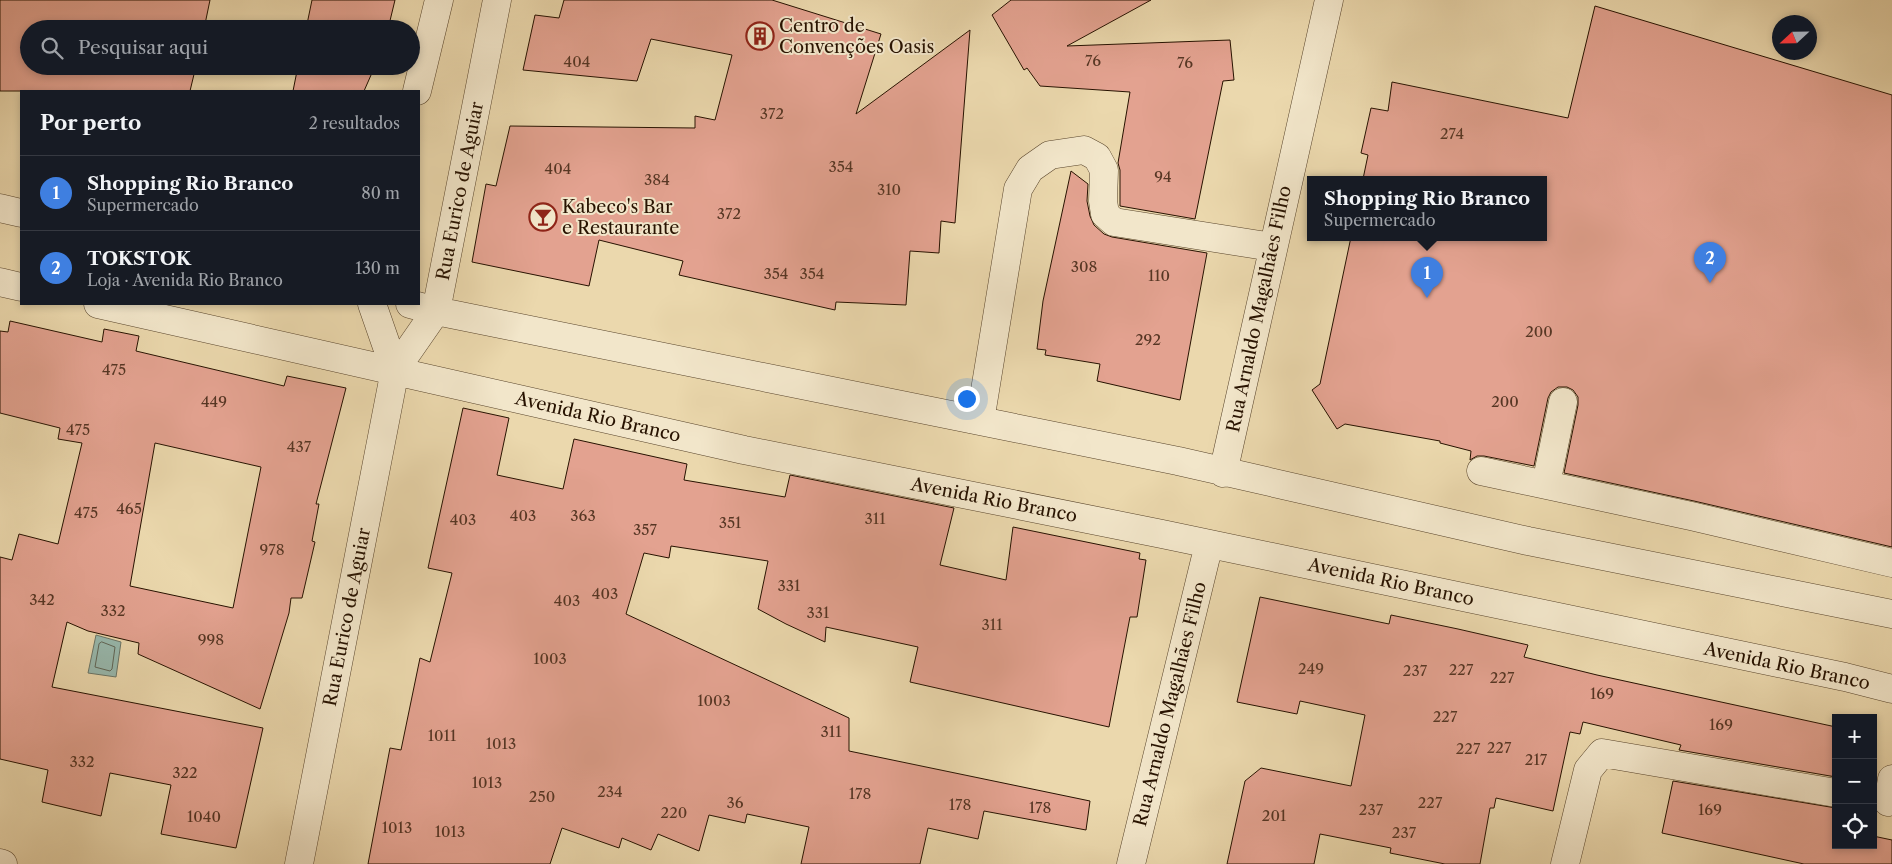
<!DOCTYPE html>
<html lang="pt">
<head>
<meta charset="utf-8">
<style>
  :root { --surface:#171b24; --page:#242831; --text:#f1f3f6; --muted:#9ea1a6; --line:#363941; --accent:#0b8043 }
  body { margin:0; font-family:"Libre Caslon Text",serif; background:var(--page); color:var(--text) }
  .controls { position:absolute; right:15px; bottom:15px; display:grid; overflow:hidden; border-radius:0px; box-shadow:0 2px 8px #0003 }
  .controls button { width:45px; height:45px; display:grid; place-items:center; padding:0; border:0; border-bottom:1px solid var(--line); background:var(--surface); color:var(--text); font:25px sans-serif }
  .compass { position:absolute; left:1772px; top:15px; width:45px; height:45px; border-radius:50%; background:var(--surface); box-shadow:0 2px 8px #0003; rotate:248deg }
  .you { position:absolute; left:966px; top:398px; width:18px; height:18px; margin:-12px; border:4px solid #fff; border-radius:50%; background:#1a73e8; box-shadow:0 0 0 8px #1a73e833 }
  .badge { display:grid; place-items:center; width:32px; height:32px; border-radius:50%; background:var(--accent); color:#fff; font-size:16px; font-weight:700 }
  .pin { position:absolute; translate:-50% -41px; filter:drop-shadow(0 1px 2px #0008) }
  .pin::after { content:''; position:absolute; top:26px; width:18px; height:15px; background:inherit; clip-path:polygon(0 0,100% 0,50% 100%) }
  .popup { position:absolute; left:1307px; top:176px; width:240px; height:65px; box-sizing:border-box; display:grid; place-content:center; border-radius:0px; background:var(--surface); filter:drop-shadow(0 1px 4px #0005); font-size:16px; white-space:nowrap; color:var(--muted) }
  .popup b { font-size:19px; color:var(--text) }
  .popup::after { content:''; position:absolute; left:50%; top:100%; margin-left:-10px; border:10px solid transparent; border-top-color:var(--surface) }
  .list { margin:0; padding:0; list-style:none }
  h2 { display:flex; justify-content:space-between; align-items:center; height:65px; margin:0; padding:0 20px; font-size:21px }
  h2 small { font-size:16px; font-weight:400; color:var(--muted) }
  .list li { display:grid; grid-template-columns:32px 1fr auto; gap:15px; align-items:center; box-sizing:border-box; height:75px; padding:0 20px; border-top:1px solid var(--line) }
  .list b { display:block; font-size:19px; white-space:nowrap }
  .list p { margin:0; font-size:16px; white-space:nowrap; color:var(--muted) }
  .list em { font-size:16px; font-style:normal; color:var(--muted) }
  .icon { flex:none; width:28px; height:28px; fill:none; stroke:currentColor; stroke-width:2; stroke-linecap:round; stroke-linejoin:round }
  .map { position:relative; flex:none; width:1892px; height:864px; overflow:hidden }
  .search { position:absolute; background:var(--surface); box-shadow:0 2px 8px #0003; left:20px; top:20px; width:400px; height:55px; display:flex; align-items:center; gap:12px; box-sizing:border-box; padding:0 18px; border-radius:28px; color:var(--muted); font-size:19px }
  .panel { position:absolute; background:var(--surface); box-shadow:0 2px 8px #0003; left:20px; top:90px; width:400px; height:215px; border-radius:0px }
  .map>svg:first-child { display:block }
  .water { fill:#98b9ae; stroke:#6b7668 }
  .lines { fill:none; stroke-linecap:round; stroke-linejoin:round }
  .shore { stroke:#606657; stroke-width:1 }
  .building { fill:#e3a290; stroke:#271200; fill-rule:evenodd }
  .minor-casing { stroke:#58442b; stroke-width:29 }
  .minor { stroke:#f2e6ca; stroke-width:28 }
  .labels { text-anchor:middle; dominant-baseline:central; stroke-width:4; stroke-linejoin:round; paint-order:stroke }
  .number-label { font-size:15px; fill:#563624 }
  .poi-label { font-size:18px; fill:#271200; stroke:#f2e6ca; text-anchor:start }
  .street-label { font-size:18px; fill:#271200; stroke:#f2e6ca }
</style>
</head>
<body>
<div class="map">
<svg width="1892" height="864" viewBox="0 0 1892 864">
  <rect width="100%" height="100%" fill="#ebd8ad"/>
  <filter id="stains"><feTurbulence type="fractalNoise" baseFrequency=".004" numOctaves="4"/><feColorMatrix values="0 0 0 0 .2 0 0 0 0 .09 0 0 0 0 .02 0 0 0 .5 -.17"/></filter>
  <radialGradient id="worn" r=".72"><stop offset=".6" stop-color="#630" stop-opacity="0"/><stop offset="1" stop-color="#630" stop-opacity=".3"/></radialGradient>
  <path class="water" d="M96,635L121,642L116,677L88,673Z"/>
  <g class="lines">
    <path class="shore" d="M102,642L115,647L112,669L110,671L95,667L99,644Z"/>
  </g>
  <path class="building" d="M0,0H210L204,29H29V66H196L190,91H0Z
    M312,0H395L388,29H306Z
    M564,0H772L881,34L856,114L970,30L955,223L941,221L939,253L910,251L906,305L836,302L835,310L679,275L683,261L599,240L589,286L472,262L486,184L496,186L510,126L695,128V116L715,120L732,55L651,39L637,81L523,70L535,15L559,18Z
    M1011,0H1151L1067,46L1230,40L1234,80L1223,81L1195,219L1120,206V170L1118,163L1130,92L1040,86L1027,68L1024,70L992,15Z
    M1595,6L1892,95V547L1694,501L1564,473L1578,405V397L1573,390L1567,387H1558L1551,392L1548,398L1534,466L1484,456H1477L1470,460L1471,451L1440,443V441L1345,424L1337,429L1312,390L1320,384L1351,237H1543V179H1363L1368,155L1361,153L1371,108L1388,111L1392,82L1568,118Z
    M298,66H375L364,91H293Z
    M1071,171L1088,184L1087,201L1090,216L1094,225L1104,234L1112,237L1207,253L1180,400L1097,381L1100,364L1045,355L1046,350L1037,349L1043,301Z
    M10,321L102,342L104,329L139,336L136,351L284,386L287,376L346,388L316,504H319L312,541L315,542L302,598H291L289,613L260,709L138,654L139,643L88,631L67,622L52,687L263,728L236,848L161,834L171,785L110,773L101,816L42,802L48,770L0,759V557L12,560L19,534L58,544L82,443L58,439L60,428L0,413V331L8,332ZM155,443L261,467L233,608L130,586Z
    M463,408L509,418L497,475L563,489L574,439L687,464L684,480L785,497L790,475L954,508L940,565L1006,580L1013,527L1140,553L1139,559L1146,560L1137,617H1130L1109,727L910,682L918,647L826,627L825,642L786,624L758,609L768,561L671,546L669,558L644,553L626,614L849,718V751L1090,801L1086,830L984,811L978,839L928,828L920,864H801L809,827L747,814L745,823L709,815L699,851L658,834L651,850L622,838L619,848L562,828L550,864H368L390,748L401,750L420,658L430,662L452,573L428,568Z
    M1260,597L1389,624L1391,615L1458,629L1528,645L1524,657L1597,675L1836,727V777L1679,750L1681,745L1583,722L1580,734L1570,732L1553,811L1496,798L1494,808H1490L1480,864H1445L1390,853L1391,848L1320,834L1314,864H1227L1245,781L1261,768L1351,786L1365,715L1300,701L1297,714L1237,702Z
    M1673,781L1836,808V845H1873V836L1892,840V864H1804L1662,833Z"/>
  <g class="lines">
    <g class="minor-casing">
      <path id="minor" d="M417,91L439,0
        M0,208L21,213
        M0,282L21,287
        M98,304L744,450L1162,534L1845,677L1892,689
        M372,304L395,370
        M410,304L436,311L1178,461L1528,541L1892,614
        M980,421L1018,189L1030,169L1050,155L1084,150L1097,157L1104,170L1103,201L1105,214L1114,222L1272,247
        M1481,471L1691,516L1892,563
        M1223,473L1329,0
        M1546,484L1563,402
        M1888,802L1892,779
        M0,863L3,864
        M299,864L395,370L436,311L497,0
        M1131,864L1209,544
        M1565,864L1588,770L1602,753L1836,793"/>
    </g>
    <use href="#minor" class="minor"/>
  </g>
  <defs>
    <g id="building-ring" transform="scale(1.4375)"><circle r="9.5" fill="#f2e6ca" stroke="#8f2418" stroke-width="1.5"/><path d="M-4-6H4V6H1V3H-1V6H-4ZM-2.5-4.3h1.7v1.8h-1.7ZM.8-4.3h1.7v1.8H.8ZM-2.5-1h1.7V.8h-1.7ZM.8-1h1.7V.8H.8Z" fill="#8f2418"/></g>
    <g id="bar-ring" transform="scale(1.4375)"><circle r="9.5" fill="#f2e6ca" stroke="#8f2418" stroke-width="1.5"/><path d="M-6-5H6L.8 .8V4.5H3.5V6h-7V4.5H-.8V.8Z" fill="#8f2418"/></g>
  </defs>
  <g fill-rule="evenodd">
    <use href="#building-ring" x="760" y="36"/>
    <use href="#bar-ring" x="543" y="217"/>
  </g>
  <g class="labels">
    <g class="number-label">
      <text x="1093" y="60">76</text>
      <text x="577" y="61">404</text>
      <text x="1185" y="62">76</text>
      <text x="772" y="113">372</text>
      <text x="1452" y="133">274</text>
      <text x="841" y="166">354</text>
      <text x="558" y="168">404</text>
      <text x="1163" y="176">94</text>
      <text x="657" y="179">384</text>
      <text x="889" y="189">310</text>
      <text x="729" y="213">372</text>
      <text x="1084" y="266">308</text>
      <text x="776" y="273">354</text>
      <text x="812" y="273">354</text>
      <text x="1159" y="275">110</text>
      <text x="1539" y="331">200</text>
      <text x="1148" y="339">292</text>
      <text x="114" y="369">475</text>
      <text x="214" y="401">449</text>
      <text x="1505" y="401">200</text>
      <text x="78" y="429">475</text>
      <text x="299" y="446">437</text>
      <text x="129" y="508">465</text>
      <text x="86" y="512">475</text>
      <text x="523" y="515">403</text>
      <text x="583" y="515">363</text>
      <text x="875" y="518">311</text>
      <text x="463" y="519">403</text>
      <text x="730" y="522">351</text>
      <text x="645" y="529">357</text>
      <text x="272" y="549">978</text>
      <text x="789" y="585">331</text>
      <text x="605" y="593">403</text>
      <text x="42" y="599">342</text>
      <text x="567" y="600">403</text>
      <text x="113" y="610">332</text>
      <text x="818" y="612">331</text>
      <text x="992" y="624">311</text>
      <text x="211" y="639">998</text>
      <text x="550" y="658">1003</text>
      <text x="1311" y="668">249</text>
      <text x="1461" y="669">227</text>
      <text x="1415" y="670">237</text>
      <text x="1502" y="677">227</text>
      <text x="1602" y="693">169</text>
      <text x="714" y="700">1003</text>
      <text x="1445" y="716">227</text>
      <text x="1721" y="724">169</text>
      <text x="831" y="731">311</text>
      <text x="442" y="735">1011</text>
      <text x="501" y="743">1013</text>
      <text x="1499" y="747">227</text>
      <text x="1468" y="748">227</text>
      <text x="1536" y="759">217</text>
      <text x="82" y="761">332</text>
      <text x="185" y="772">322</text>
      <text x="487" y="782">1013</text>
      <text x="610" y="791">234</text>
      <text x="860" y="793">178</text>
      <text x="542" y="796">250</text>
      <text x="735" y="802">36</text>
      <text x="1430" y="802">227</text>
      <text x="960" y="804">178</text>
      <text x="1040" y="807">178</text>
      <text x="1371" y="809">237</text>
      <text x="1710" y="809">169</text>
      <text x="674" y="812">220</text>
      <text x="1274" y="815">201</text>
      <text x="204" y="816">1040</text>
      <text x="397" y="827">1013</text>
      <text x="450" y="831">1013</text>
      <text x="1404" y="832">237</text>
    </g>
    <g class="poi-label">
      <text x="779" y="26">Centro de<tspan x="779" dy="21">Convenções Oasis</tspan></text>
      <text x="562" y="207">Kabeco's Bar<tspan x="562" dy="21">e Restaurante</tspan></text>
    </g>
    <g class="street-label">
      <text transform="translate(460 191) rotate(-79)">Rua Eurico de Aguiar</text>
      <text transform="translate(1259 309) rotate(-78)">Rua Arnaldo Magalhães Filho</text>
      <text transform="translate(598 417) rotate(13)">Avenida Rio Branco</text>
      <text transform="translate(994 500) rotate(11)">Avenida Rio Branco</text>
      <text transform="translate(1391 582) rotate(12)">Avenida Rio Branco</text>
      <text transform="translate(347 617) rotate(-79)">Rua Eurico de Aguiar</text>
      <text transform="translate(1787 666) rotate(12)">Avenida Rio Branco</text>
      <text transform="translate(1170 704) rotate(-76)">Rua Arnaldo Magalhães Filho</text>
    </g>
  </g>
  <rect width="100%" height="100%" filter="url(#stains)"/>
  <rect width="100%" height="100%" fill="url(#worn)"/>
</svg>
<div class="controls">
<button>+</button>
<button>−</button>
<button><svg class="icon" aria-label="locate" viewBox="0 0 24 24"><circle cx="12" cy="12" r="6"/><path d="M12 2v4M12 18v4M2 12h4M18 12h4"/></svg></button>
</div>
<svg class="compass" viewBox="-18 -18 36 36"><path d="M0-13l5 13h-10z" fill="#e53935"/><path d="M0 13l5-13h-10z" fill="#9ea1a6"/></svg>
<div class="you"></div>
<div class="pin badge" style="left:1427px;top:298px;background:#3f7fe0">1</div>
<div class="popup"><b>Shopping Rio Branco</b>Supermercado</div>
<div class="pin badge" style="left:1710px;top:283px;background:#3f7fe0">2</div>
<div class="search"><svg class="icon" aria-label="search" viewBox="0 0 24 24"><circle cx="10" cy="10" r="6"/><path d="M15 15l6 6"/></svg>Pesquisar aqui</div>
<section class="panel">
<h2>Por perto<small>2 resultados</small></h2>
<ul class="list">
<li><span class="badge" style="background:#3f7fe0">1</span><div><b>Shopping Rio Branco</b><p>Supermercado</p></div><em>80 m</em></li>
<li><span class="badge" style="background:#3f7fe0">2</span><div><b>TOKSTOK</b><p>Loja · Avenida Rio Branco</p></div><em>130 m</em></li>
</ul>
</section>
</div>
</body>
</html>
